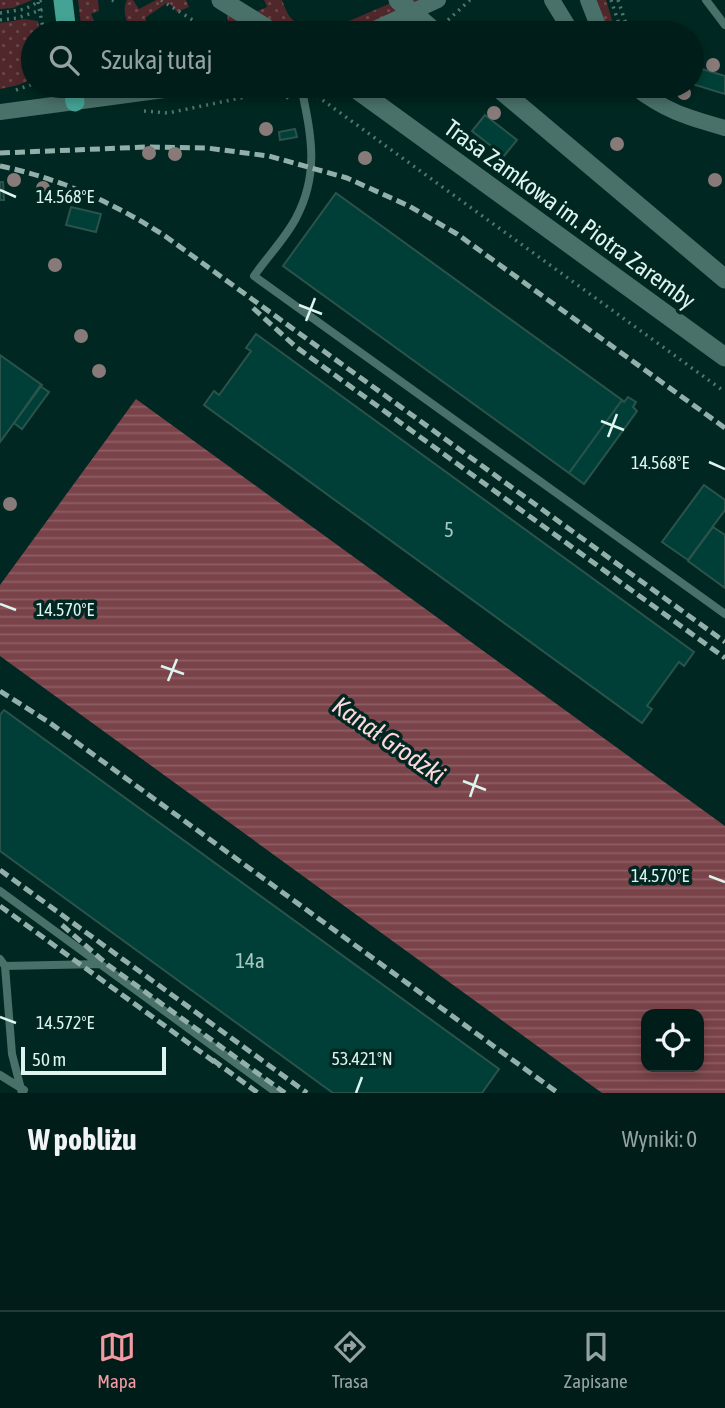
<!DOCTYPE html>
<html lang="pl">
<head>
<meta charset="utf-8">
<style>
  :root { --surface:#001d19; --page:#0e2a26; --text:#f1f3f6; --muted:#95a2a2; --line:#223b38; --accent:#f49aa2 }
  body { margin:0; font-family:"Asap Condensed",sans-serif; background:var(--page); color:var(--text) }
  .controls { position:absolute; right:21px; bottom:21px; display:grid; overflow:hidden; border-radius:14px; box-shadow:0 4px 10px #0003 }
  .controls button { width:63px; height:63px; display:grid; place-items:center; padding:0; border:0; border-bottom:2px solid var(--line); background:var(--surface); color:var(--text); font:35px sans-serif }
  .scale { position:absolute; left:21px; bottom:18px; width:145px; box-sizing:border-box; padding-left:7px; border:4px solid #def4ef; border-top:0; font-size:19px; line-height:24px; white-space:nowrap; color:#def4ef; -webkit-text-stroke:5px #002721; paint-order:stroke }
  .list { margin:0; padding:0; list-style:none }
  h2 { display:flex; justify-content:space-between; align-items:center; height:91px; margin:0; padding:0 28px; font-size:30px }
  h2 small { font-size:23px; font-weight:400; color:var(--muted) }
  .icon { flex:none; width:38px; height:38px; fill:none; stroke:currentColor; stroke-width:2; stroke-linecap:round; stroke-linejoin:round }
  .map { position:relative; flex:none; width:725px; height:1093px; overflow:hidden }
  .search { position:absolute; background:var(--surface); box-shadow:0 4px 10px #0003; left:21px; right:21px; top:21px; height:77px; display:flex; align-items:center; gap:18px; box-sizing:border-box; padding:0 24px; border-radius:38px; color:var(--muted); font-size:26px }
  .sheet { height:217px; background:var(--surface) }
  nav { display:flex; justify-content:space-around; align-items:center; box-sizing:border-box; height:98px; border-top:2px solid var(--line); background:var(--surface); font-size:19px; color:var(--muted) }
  nav a { display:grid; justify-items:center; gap:4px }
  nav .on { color:var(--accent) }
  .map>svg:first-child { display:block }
  .grass { fill:url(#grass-dots) }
  .water { fill:url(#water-rules); fill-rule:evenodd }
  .building { fill:#003f37; stroke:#2b524b; stroke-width:2 }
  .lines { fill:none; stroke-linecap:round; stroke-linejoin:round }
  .path { stroke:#54756f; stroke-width:3.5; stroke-dasharray:2 5; stroke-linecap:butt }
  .service { stroke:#497169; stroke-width:8 }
  .minor { stroke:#497169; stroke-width:16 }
  .secondary { stroke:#497169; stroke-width:19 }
  .primary { stroke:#44a394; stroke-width:19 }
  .rail { stroke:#93afa9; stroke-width:5; stroke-dasharray:10 5; stroke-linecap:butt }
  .tree { fill:#877a79 }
  .ticks { fill:none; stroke:#def4ef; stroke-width:2.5 }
  .labels { text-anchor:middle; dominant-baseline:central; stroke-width:7; stroke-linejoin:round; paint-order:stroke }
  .number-label { font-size:21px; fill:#a6c7c1 }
  .street-label { font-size:24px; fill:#def4ef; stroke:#002721 }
  .water-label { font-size:26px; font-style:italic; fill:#fdd7d9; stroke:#002721 }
  .ticks-label { font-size:18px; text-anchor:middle; fill:#def4ef; stroke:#002721; stroke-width:7; stroke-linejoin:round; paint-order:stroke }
</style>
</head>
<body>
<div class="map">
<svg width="725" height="1093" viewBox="0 0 725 1093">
  <defs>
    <pattern id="grass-dots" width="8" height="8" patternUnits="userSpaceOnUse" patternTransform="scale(1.75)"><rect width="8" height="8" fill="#50282c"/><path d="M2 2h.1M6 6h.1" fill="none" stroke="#69484b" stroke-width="1.8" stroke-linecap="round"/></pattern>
    <pattern id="water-rules" width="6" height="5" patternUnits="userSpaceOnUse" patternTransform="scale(1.75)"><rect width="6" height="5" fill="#794349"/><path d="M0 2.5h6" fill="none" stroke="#8c5f64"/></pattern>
  </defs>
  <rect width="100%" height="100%" fill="#002721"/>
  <path class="grass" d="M0,0H32L13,8L0,9Z
    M78,0H98L99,11L91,14L100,33H82Z
    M127,0H133L139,9L156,0H186L189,7L177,12L168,2L145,18L151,31L139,33C127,28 121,12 127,0Z
    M264,0H282C288,15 290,23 307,25L310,33H229L227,13L241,18L267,7Z
    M398,0H428L352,33H321Z
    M594,0H606L616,33H607Z
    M24,19L38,21L40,33H33V79L18,85L0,89V23Z
    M195,23L204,24L211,33H190L187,26Z"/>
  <path class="water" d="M136,399L725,826V1093H602L0,656V585ZM646,1014H699V1067H646Z"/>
  <path class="building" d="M660,23L664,31L646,33Z
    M692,66L725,76V94L692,84Z
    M485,115L517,140L504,156L472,131Z
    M295,129L297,137L280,140L279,132Z
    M0,182H3L4,200H0Z
    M336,193L622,400L569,473L283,266Z
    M71,207L101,214L96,232L66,225Z
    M256,334L694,652L684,666L679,662L647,706L652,709L642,723L204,405L214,391L219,395L251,351L246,348Z
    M0,355L42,385L0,442Z
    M40,386L49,392L22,429L14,423Z
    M628,397L636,402L633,407L637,411L584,484L569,473L622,400L624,402Z
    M704,485L725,500V510L688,560L662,542Z
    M713,527L725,535V588L688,561Z
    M4,710L499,1069L482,1093H333L0,851V715Z"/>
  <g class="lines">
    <path class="path" d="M112,0L114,1
      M161,0L213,33
      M611,0L622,33
      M618,0L629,33
      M38,2L44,33
      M0,13L25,9L42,0
      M0,20L17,18L47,8
      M448,20L470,0
      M16,90L33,84
      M317,96L725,392
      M144,111L168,113L274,91L282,93L289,99"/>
    <path class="service" d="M706,0L725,25
      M301,86C311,134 320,173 296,218C285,239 267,257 254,276L725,614
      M0,891L277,1093
      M0,959L5,966L12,1054L22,1093
      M5,966L100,964
      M0,1075L24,1090"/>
    <path class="minor" d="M552,0L572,33
      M588,0L601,33
      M366,33L438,0
      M633,86C665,111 686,117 725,128
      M0,112L194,86"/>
    <path class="secondary" d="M221,0L274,33
      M398,0L436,33
      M352,86L725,357
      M496,86L725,279"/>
    <path class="primary" d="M63,0L67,33
      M73,86L75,102"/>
    <path class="rail" d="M0,153L147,147L207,148L269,156L347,178L409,206L457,234L725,428
      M0,166C59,178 114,203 165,236L725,642
      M253,308L296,347L725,658
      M0,691L50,723L558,1093
      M0,870L307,1093
      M0,906L220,1066
      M62,925L108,965L285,1093
      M213,1060L258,1093"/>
  </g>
  <g class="tree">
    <circle cx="713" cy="65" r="7"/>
    <circle cx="684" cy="93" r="7"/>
    <circle cx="494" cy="113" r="7"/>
    <circle cx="266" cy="129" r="7"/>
    <circle cx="617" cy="144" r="7"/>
    <circle cx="149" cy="153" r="7"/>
    <circle cx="175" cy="154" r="7"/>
    <circle cx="365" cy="158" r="7"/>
    <circle cx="14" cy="180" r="7"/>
    <circle cx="715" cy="180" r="7"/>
    <circle cx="43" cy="188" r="7"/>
    <circle cx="55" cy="265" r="7"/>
    <circle cx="81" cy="336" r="7"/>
    <circle cx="99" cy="371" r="7"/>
    <circle cx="10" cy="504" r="7"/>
  </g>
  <path class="ticks" d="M0,190L16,197M299,305L322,314M306,321L315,298M601,421L624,430M608,437L617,414M709,462L725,469M0,604L16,610M161,666L184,674M168,681L177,659M463,781L486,790M470,797L478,774M709,876L725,882M0,1017L16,1023M356,1093L362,1077"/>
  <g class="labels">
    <g class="number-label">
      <text x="449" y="529">5</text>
      <text x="250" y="960">14a</text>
    </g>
    <g class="street-label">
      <text transform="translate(570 214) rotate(36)">Trasa Zamkowa im. Piotra Zaremby</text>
    </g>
    <g class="water-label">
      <text transform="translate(389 740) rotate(35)">Kanał Grodzki</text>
    </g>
  </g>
  <g class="ticks-label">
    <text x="65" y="203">14.568°E</text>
    <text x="660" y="469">14.568°E</text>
    <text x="65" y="616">14.570°E</text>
    <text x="660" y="882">14.570°E</text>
    <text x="65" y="1029">14.572°E</text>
    <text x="362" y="1065">53.421°N</text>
  </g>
</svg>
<div class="controls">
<button><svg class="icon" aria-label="locate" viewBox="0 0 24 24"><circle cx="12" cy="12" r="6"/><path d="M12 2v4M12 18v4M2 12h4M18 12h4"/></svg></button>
</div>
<div class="scale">50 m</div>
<div class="search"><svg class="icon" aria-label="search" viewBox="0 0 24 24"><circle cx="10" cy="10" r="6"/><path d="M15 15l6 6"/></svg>Szukaj tutaj</div>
</div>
<section class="sheet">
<h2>W pobliżu<small>Wyniki: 0</small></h2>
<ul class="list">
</ul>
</section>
<nav>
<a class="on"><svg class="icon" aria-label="map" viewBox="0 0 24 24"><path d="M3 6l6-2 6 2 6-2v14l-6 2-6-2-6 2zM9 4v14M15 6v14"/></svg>Mapa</a>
<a><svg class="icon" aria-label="directions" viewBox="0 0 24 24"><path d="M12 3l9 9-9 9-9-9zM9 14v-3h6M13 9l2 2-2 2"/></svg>Trasa</a>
<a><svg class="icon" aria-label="saved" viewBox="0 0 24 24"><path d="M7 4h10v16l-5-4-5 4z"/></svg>Zapisane</a>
</nav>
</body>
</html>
